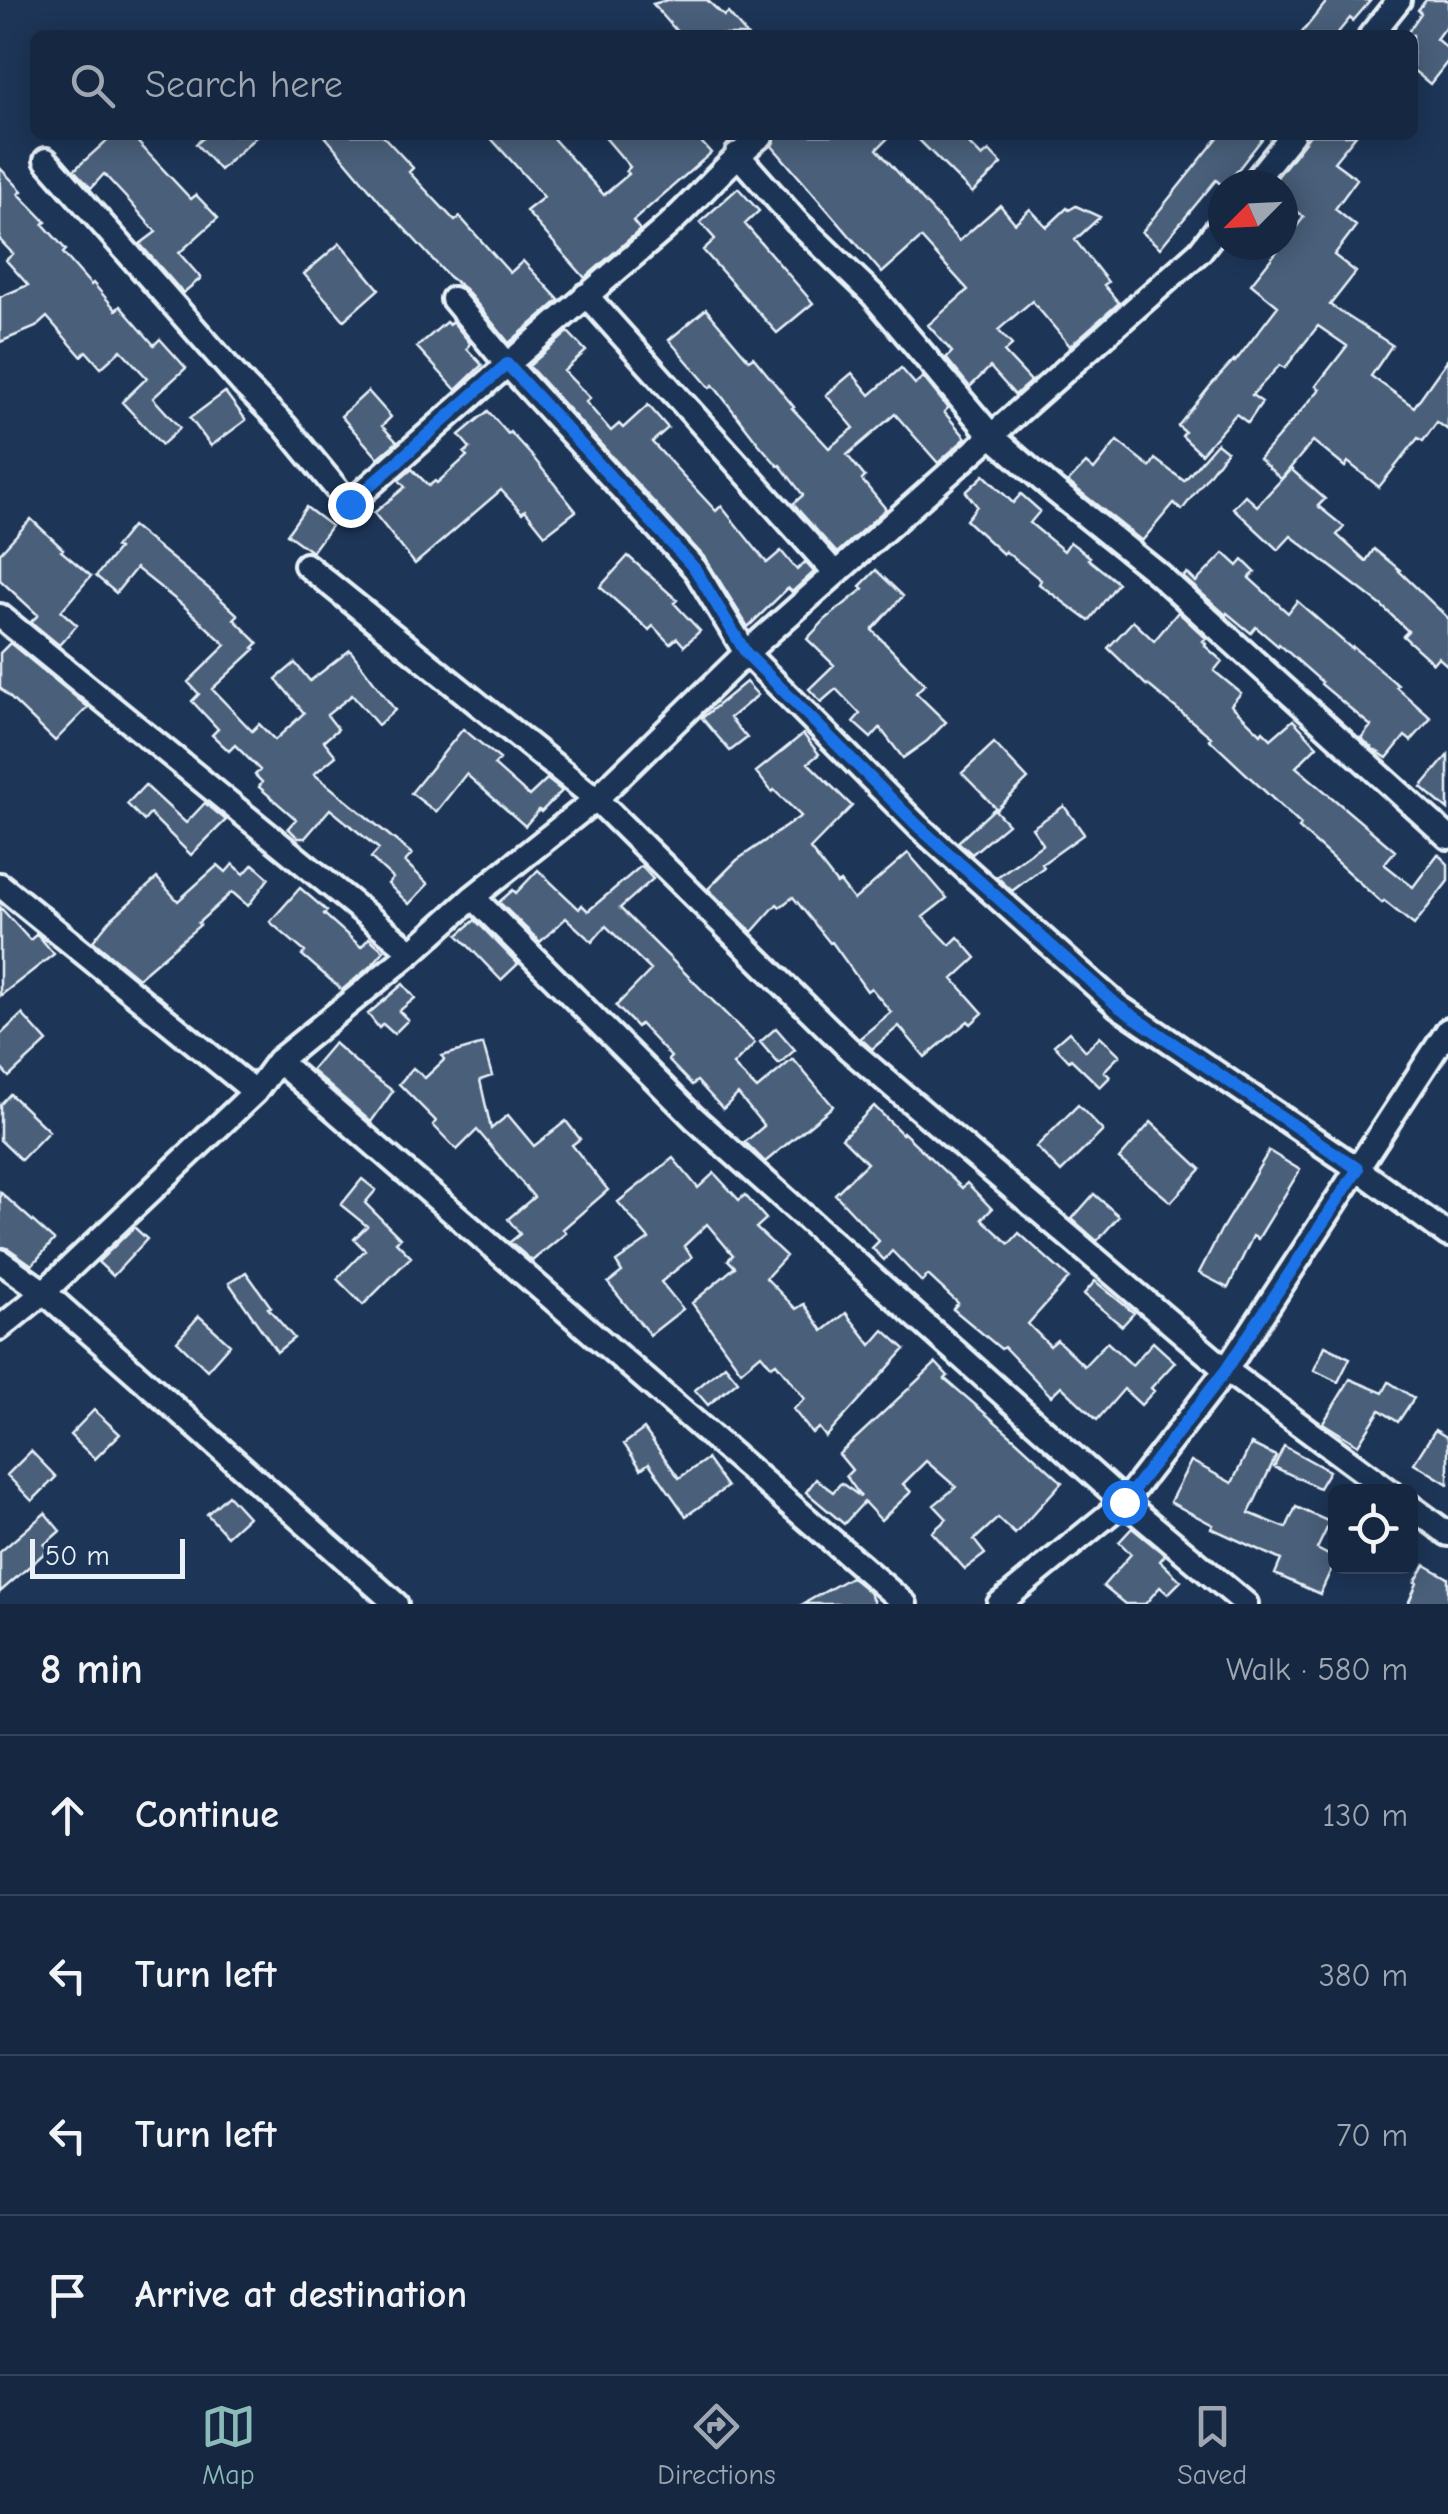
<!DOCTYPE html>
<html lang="en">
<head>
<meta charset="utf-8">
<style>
  :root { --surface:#162841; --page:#1f3048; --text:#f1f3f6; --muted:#9ea6b1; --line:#35445a; --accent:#8bbbb9 }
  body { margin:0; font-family:"Comic Neue",sans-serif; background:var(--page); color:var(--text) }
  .controls { position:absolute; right:30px; bottom:30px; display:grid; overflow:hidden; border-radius:15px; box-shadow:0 5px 25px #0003 }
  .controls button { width:90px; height:90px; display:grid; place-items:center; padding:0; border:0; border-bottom:2px solid var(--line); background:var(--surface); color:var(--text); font:50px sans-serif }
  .compass { position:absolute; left:1208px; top:170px; width:90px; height:90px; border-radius:50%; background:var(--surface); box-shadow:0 5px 25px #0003; rotate:246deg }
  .scale { position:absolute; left:30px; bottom:25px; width:155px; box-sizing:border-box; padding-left:10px; border:5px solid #e8f1f8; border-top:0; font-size:28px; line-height:35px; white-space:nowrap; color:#e8f1f8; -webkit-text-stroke:8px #1d3557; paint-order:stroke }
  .stop { position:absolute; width:30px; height:30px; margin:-22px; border:8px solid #1a73e8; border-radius:50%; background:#fff }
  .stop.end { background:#1a73e8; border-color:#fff; box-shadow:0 2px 10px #0008 }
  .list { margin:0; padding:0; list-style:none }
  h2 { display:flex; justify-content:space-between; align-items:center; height:130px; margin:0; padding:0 40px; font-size:42px }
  h2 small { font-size:32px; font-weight:400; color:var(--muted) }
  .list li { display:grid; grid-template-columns:65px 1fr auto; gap:30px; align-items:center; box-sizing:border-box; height:160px; padding:0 40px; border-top:2px solid var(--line) }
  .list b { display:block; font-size:38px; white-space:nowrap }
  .list em { font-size:32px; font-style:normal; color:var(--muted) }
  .icon { flex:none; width:55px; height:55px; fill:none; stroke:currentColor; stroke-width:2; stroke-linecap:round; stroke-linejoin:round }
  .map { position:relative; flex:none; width:1448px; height:1604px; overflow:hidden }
  .search { position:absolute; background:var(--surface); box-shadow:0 5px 25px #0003; left:30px; right:30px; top:30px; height:110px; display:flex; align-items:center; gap:25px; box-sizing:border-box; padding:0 35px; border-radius:15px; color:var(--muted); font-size:38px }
  .sheet { height:770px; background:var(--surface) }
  nav { display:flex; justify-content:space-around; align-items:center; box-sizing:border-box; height:140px; border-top:2px solid var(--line); background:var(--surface); font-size:28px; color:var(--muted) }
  nav a { display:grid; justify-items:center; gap:5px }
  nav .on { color:var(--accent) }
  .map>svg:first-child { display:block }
  .building { fill:#495e7a; stroke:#e8f1f8; stroke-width:2.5 }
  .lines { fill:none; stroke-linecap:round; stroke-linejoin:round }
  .street-casing { stroke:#e8f1f8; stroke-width:30 }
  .street { stroke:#1d3557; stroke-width:22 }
  .route { stroke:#1a73e8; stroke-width:12 }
</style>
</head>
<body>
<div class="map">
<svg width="1448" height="1604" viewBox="0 0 1448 1604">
  <rect width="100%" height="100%" fill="#1d3557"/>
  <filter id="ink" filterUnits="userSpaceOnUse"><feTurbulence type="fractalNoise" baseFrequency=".01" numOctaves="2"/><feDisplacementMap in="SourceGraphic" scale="20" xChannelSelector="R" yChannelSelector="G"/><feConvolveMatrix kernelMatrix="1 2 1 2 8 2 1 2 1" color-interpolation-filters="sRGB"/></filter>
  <g filter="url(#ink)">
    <path class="building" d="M667,0H707L724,16L728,13L747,35H680L653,4Z
      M1328,0H1371L1353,21L1350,18L1336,35H1300Z
      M1426,0H1448V23L1436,39L1448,49V61L1430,84L1413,70V35H1406L1421,13L1418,10Z
      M113,135H131L191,199L196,195L218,218L179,253L201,278L183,293L140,244L156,232L130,202L104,174L91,188L74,170Z
      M207,135H258L220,170L196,144Z
      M324,135H382L413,168L409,172L455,221L460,217L510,273L523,261L559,300L509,343L465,289L448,276L382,204Z
      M488,135H550L604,195L629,174L626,171L630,167L603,135H695L711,153L633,221L640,230L585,278L526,211L544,197Z
      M777,135H891L877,149L959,241L1000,205L1015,223L1030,209L1047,227L1067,208L1069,210L1076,206L1100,217L1075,240L1108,282L1104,285L1119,303L1070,346L1032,301L998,330L1012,345L1004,352L1031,381L1015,395L990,367L970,387L946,358L952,352L928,325L968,290L921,238L882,273L772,146Z
      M914,135H960L982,157L989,151L1002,164L972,193Z
      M1220,135H1265L1226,185L1223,186L1216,180L1160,248L1142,232Z
      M1310,135H1356L1334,162L1357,179L1335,209L1356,226L1334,255L1356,272L1330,305L1392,345L1371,376L1414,407L1448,359V430L1437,422L1423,441L1418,438L1379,487L1348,462L1345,467L1313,441L1281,479L1259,459L1320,389L1316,386L1347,346L1318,326L1285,368L1280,365L1252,395L1262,402L1248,423L1236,414L1201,454L1182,436L1185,432L1178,426L1211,385L1234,360L1235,362L1278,306L1251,284L1304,217L1283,200V185H1271Z
      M0,168L22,191L19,194L46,222L43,224L66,250L63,253L91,285L93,283L116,310L120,306L154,345L160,339L186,368L153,398L180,428L162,445L122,402L147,378L121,350L101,368L86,351L81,356L47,317L36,327L0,342V297L28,285L6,260L13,254L0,240Z
      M738,188L759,211L745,224L813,303L777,333L703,250L715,239L700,222Z
      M340,243L379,289L344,320L304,274Z
      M706,309L749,360L753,357L794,407L792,408L829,448L854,428L826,395L852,373L870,395L901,368L915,384L923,377L948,408L944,412L966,438L938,463L895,414L847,455L865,477L862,480L886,509L837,553L793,504L803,495L780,465L778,466L758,443L713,385L710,388L669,340Z
      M452,321L470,343L467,349L482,365L456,390L417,347L446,322L449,325Z
      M568,332L586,351L564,371L590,398L586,402L611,431L619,424L623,428L648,405L668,428L652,442L716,511L721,506L767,563L781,551L797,570L805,562L814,572L792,592L788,588L748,627L706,559L529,366Z
      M368,391L391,417L382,426L397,442L378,458L341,416Z
      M225,392L246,420L211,446L190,418Z
      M488,411L508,434L510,432L532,456L576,511L545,535L525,510L522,513L501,490L415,564L374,513L405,487L399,480L412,469L429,486L435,481L437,483L467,456L464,453L470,448L459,435Z
      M1117,441L1150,467L1155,459L1184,481L1217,443L1227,451L1182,510L1174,503L1142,541L1068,482L1086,463L1094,470Z
      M1291,469L1325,499L1318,506L1344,527L1337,535L1366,561L1374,549L1400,570L1399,571L1448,618V666L1438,657L1433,663L1403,636L1408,631L1382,606L1291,536L1278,550L1233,508L1245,495L1257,506Z
      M984,475L1013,503L1021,494L1040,511L1030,523L1064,551L1070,542L1090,557L1088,559L1118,583L1089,621L1039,584L1041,580L1005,551L1003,554L966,520L977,506L966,492Z
      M306,507L331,526L312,552L287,534Z
      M31,519L63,549L61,551L91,576L61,611L77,625L59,645L31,622L38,615L0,580V553Z
      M132,526L213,592L238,615L234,619L258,643L253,648L255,649L212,689L252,731L259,724L275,740L304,713L276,679L295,663L310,681L350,650L395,710L378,725L352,695L327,715L338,729L324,741L336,756L314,774L412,854L405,862L428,884L409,904L388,884L393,878L371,858L379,849L330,809L305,838H298L288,828L296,819L259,787L262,782L255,775L260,770L235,745L229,751L212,735L218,729L192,701L199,694L188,682L226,645L185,607L136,568L116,593L96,576L118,549L115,547Z
      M1224,553L1238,566L1243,560L1255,572L1249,578L1288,613L1297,601L1352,649L1353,647L1398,685L1396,687L1431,718L1411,741L1405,736L1387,758L1373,749L1361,738L1371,726L1321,684L1322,682L1279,644L1278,646L1256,627L1251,633L1227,613L1226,615L1183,577L1187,573L1196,582Z
      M628,556L677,600L674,603L700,631L684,646L677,638L670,644L653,626L649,630L600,587Z
      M876,570L903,596L872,630L925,684L916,693L946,722L927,741L903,758L880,728L871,738L853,722L860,714L836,689L821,702L809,689L834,665L807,639L826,619L863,589L860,586Z
      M1178,612L1206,638L1203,641L1206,644L1205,646L1222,661L1214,671L1241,693L1231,705L1261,734L1263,731L1271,739L1293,720L1317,746L1296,767L1395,851L1384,864L1413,887L1438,854L1448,864V881L1414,925L1384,901L1382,903L1299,828L1301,825L1209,739L1211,737L1148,685L1147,686L1108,648L1133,621L1154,641Z
      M10,643L88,707L55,741L0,688V653Z
      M746,682L758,695L730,718L747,738L730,751L702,718Z
      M463,729L500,759L494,765L529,796L547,779L562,791L541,812L539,810L525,826L466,774L436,812L411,793Z
      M803,734L819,754L808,763L852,806L810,849L837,884L840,882L854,900L908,853L947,898L923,917L950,945L958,937L976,958L953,979L983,1013L971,1024L968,1021L925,1057L899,1026L872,1049L860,1038L891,1012L871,988L867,991L832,942L830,943L793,897L780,907L777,904L752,932L708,889L737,860L801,816L774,790L772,792L756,772Z
      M994,743L1028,779L997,809L962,773Z
      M1448,755V810L1421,787Z
      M145,785L186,823L205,803L226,820L191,855L150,814L144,821L127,804Z
      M1064,806L1084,834L1042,864L1044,867L1012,891L997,877L1043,844L1032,828Z
      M994,809L1008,824L972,854L958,842Z
      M233,864L244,874L253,864L269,878L248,906L232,892L198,923L200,925L138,978L93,941L109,921L157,878L178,901L218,865L226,872Z
      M641,866L653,879L620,908L755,1043L733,1065L757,1089L793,1059L833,1106L765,1162L745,1142L764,1126L738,1094L723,1109L697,1081L692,1085L668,1060L671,1057L640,1024L637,1027L616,1006L651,970L606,926L592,942L566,918L540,942L499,902L513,890L516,893L538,870L579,909L582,905L588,911Z
      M300,888L327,911L324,914L361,947L369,938L384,951L372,965L342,990L302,955L305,952L270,922Z
      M0,907L30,940L37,934L54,954L0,996Z
      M475,920L518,964L501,980L458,935Z
      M403,984L415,998L399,1011L408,1020L394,1034L383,1024L379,1028L368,1014Z
      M22,1014L47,1042L9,1077L0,1067V1035Z
      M776,1028L795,1050L779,1064L760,1042Z
      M1069,1032L1086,1051L1100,1036L1120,1055L1104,1071L1110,1077L1100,1087L1071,1059L1069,1061L1054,1045Z
      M334,1043L367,1072L393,1091L371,1122L311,1070Z
      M483,1044L492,1076L480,1080L491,1129L508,1115L534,1146L566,1121L580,1139L572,1145L608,1190L563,1229L566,1233L532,1261L510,1242L520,1234L508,1219L534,1197L477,1130L457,1150L433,1125L436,1121L399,1084L413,1068L425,1078L444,1060L442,1056Z
      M10,1094L49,1131L21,1160L0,1140V1105Z
      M1078,1105L1103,1131L1061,1172L1036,1147Z
      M874,1106L902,1134L903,1132L962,1188L967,1183L992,1209L982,1219L1009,1244L1019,1233L1069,1278L1028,1324L1050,1346L1057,1340L1084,1366L1107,1342L1132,1365L1153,1342L1175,1362L1151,1388L1154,1391L1141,1405L1124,1389L1097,1420L1061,1386L1051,1396L1004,1347L1001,1349L953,1309L958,1303L928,1275L922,1282L892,1251L884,1260L872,1248L879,1241L835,1194L867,1163L842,1138Z
      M1151,1122L1201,1169L1171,1202L1119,1159Z
      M1269,1151L1300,1170L1258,1239L1253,1236L1228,1288L1199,1273L1221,1230Z
      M673,1158L698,1188L714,1173L739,1200L745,1195L766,1219L756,1228L786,1256L766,1278L796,1309L804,1304L823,1331L846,1313L871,1345L884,1330L905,1349L826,1437L819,1428L812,1433L793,1409L805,1399L776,1363L771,1366L761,1354L741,1371L692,1303L735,1267L728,1260L733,1255L707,1224L684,1246L692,1257L661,1282L683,1309L650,1335L608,1283L622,1272L616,1262L649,1239L618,1202Z
      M362,1179L376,1190L365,1203L400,1238L396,1242L411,1257L363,1305L337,1279L365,1250L354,1239L367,1226L341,1205Z
      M0,1192L54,1240L32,1265L9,1249L0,1246Z
      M1094,1194L1119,1216L1097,1241L1072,1219Z
      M134,1227L147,1239L113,1276L98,1262Z
      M246,1272L271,1307L268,1308L294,1338L277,1352L229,1283Z
      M1095,1281L1134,1313L1122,1326L1084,1294Z
      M199,1316L230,1344L207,1370L177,1341Z
      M1325,1346L1350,1358L1338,1382L1314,1370Z
      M936,1363L948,1376L945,1379L1014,1438L1062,1482L1015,1534L998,1518L974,1540L985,1554L965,1569L932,1532L947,1519L934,1505L956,1487L926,1461L903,1484L911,1492L881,1520L864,1502L844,1524L806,1492L816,1479L833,1492L841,1483L861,1497L846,1476L852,1470L839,1454Z
      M725,1365L738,1381L708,1405L695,1390Z
      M1350,1379L1383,1393L1389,1382L1414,1398L1398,1422L1380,1410L1358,1445L1323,1423Z
      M94,1410L120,1434L95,1459L70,1435Z
      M644,1429L679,1478L707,1459L727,1487L686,1516L649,1463L641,1469L624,1444Z
      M1435,1430L1448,1438V1484L1414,1463Z
      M1251,1444L1276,1456L1249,1513L1286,1528L1296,1507L1330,1522L1317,1549L1336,1559L1320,1594L1275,1574L1281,1560L1211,1528L1213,1525L1170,1502L1191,1461L1232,1483Z
      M1284,1446L1329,1471L1319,1488L1274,1467Z
      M31,1451L56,1477L32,1501L7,1475Z
      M228,1495L248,1517L227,1536L207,1514Z
      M45,1513L60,1531L44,1545L48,1550L0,1592V1552Z
      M1132,1528L1165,1555L1160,1561L1181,1581L1168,1594L1160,1587L1145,1604H1125L1103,1586L1131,1554L1119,1542Z
      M1425,1565L1448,1578V1604H1408L1417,1583L1415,1582Z
      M851,1577L868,1591L875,1604H803Z"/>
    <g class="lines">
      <g class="street-casing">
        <path id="street" d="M1371,35L1399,0
          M737,154L797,222L873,295L991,435L1055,491L1157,573L1448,837
          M46,160L245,386L285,426L349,504C453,412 557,321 662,231C697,200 725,164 762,135
          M1252,185L1292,135
          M586,295L835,573
          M453,299L507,364L695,569L746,653L919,827L1118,1006L1358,1169L1448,1235
          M306,565L596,799L849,1049L1226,1370L1391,1492
          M0,616L412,952
          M0,885L255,1092
          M473,897L694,1118L1124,1502L1246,1604
          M278,1061L905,1604
          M0,1261L44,1292L396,1604
          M0,1328L44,1292L255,1092L278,1061L412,952L473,897L596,799L746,653L1200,251L1223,221
          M1410,1506L1448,1534
          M999,1604L1124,1502L1226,1370L1448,1030"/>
      </g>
      <use href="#street" class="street"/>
    </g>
  </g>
  <g class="lines" filter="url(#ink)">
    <path class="route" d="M350,504L507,364L695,569L746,653L919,827L1118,1006L1358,1169L1226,1370L1124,1502"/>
  </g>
</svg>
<div class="controls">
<button><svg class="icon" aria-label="locate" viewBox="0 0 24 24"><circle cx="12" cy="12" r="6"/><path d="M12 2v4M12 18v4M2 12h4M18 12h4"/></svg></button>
</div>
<svg class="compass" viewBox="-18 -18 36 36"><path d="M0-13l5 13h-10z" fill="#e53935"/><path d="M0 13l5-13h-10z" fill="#9ea6b1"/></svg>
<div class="scale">50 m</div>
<div class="stop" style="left:1124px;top:1502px"></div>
<div class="stop end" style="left:350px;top:504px"></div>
<div class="search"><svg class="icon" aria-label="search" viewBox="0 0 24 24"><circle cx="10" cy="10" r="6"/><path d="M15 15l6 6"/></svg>Search here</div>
</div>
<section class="sheet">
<h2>8 min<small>Walk · 580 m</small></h2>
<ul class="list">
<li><svg class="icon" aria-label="ahead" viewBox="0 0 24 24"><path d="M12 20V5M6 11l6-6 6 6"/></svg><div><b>Continue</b></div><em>130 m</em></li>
<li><svg class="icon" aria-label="left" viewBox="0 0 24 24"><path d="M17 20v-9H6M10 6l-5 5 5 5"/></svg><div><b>Turn left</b></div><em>380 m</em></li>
<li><svg class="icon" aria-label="left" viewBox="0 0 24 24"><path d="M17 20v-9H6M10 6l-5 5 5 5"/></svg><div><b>Turn left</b></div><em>70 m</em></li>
<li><svg class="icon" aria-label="arrive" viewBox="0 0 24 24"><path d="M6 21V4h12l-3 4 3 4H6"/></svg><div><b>Arrive at destination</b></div></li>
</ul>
</section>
<nav>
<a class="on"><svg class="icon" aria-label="map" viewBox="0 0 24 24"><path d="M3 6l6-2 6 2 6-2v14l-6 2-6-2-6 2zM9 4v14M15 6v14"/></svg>Map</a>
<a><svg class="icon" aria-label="directions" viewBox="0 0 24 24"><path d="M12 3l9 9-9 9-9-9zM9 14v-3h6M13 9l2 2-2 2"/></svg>Directions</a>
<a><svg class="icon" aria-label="saved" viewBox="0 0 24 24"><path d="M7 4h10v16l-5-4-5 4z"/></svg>Saved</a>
</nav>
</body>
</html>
